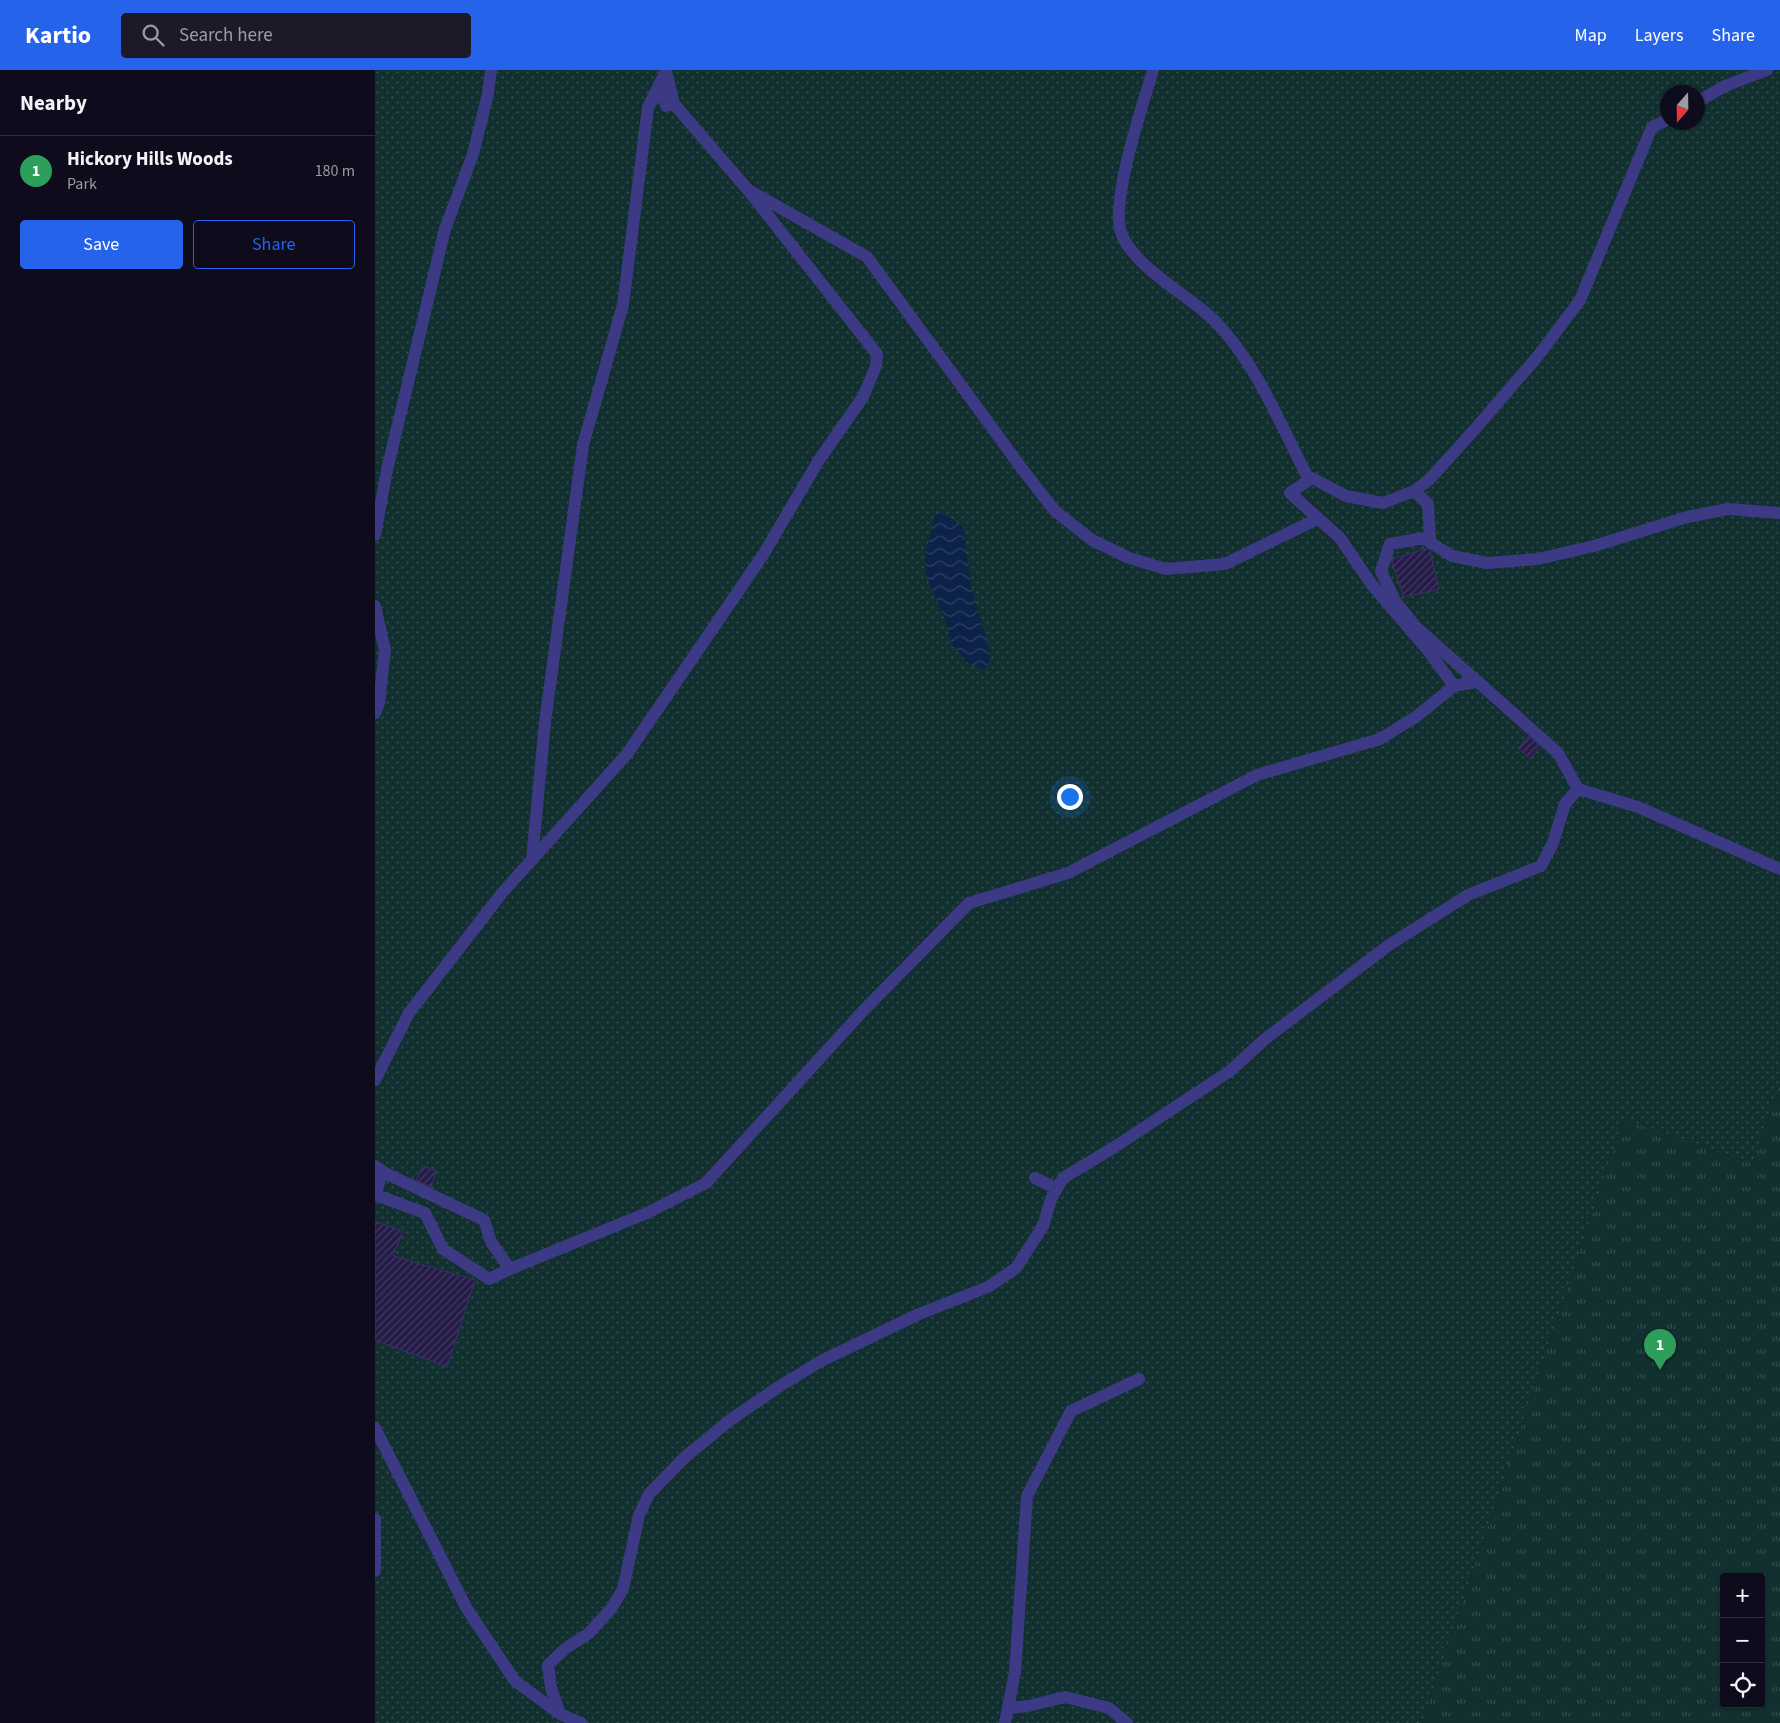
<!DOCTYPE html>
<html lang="en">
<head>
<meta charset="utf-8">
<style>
  :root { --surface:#0e0b1c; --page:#1c1929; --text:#f1f3f6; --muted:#9b9ba3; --line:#2e2b3b; --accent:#2563eb }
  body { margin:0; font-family:"Source Sans 3",sans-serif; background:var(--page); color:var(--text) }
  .controls { position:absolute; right:15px; bottom:15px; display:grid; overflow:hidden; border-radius:5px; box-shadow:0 1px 4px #0004 }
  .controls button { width:45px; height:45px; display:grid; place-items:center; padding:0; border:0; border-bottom:1px solid var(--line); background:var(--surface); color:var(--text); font:25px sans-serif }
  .compass { position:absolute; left:1285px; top:15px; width:45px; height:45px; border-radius:50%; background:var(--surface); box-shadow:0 1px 4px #0004; rotate:200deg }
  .you { position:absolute; left:694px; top:726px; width:18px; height:18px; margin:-12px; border:4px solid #fff; border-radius:50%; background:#1a73e8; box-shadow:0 0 0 8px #1a73e833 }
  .badge { display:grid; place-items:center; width:32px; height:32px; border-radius:50%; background:var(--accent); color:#fff; font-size:16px; font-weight:700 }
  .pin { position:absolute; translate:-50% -41px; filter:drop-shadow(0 1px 2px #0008) }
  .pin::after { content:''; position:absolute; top:26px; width:18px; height:15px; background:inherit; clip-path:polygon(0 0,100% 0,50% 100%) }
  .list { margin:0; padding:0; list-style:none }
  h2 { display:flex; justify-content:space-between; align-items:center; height:65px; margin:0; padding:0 20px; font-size:21px }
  h2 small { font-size:16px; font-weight:400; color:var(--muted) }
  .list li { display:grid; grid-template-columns:32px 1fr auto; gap:15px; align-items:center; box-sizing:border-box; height:70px; padding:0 20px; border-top:1px solid var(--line) }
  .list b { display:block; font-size:19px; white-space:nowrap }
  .list p { margin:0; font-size:16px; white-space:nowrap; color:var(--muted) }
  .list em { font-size:16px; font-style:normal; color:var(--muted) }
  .actions { display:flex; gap:10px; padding:15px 20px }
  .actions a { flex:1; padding:11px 0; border:1px solid var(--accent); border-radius:5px; text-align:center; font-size:18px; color:var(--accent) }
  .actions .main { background:var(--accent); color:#fff }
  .icon { flex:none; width:28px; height:28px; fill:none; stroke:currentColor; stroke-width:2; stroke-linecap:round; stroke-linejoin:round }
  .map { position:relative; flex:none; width:1405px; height:1653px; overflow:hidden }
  header { display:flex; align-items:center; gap:30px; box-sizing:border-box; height:70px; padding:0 25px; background:var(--accent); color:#fff }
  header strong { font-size:24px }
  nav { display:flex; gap:28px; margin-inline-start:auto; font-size:18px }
  .search { width:350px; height:45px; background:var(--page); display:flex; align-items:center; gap:12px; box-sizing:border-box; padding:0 18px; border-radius:5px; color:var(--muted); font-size:19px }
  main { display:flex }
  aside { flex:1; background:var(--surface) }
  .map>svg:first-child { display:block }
  .grass { fill:url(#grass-dots); fill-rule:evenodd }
  .park { fill:url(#park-tufts); fill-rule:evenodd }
  .water { fill:url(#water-waves) }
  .building { fill:url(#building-hatch); stroke:#3b2d73 }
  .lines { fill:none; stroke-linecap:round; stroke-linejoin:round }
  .lane { stroke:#3d3a85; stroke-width:12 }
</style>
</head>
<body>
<header>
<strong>Kartio</strong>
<div class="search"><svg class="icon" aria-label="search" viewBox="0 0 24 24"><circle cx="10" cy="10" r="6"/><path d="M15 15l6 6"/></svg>Search here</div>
<nav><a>Map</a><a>Layers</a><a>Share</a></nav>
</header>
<main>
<aside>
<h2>Nearby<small></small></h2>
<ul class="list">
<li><span class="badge" style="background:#2e9e5b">1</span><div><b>Hickory Hills Woods</b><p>Park</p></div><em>180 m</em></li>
</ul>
<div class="actions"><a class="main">Save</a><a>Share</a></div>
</aside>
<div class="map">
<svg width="1405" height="1653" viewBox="0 0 1405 1653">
  <defs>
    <pattern id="grass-dots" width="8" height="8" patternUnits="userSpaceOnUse" patternTransform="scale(1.25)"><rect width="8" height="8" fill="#12302f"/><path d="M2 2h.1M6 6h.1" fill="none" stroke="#344d4e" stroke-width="1.8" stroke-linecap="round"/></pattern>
    <pattern id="park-tufts" width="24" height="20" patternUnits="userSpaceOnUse" patternTransform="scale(1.25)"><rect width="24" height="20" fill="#12302f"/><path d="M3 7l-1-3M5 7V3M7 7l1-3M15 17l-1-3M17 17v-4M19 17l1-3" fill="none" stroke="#344d4e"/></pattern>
    <pattern id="water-waves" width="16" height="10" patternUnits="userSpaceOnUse" patternTransform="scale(1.25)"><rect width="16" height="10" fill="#0c2248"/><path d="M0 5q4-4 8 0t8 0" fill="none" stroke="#2f4163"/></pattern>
    <pattern id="building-hatch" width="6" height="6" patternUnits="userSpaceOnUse" patternTransform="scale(1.25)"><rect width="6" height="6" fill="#241b47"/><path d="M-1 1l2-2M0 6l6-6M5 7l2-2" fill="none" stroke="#433b63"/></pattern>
  </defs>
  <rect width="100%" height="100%" fill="#130f26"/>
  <path class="grass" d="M0,0H1405V1014L1378,1094L1249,1051L1047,1653H0ZM1292,22H1322V52H1292Z"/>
  <path class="park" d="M1405,1014V1653H1047L1249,1050L1378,1094ZM1349,1507H1386V1634H1349Z"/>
  <path class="water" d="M561,444H570L588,457L596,516L615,581L614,592L609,600L593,593L576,574L571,551L550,504V485Z"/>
  <path class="building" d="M1054,478L1064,519L1029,527L1016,489Z
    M1154,666L1165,676L1155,689L1143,678Z
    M48,1096L61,1101L56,1117L41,1111Z
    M0,1152L28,1161L18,1186L100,1210L72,1297L0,1270Z"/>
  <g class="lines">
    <path class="lane" d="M778,0C767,37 738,123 745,159C753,194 815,226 839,250C882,294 906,356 934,410
      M1322,32L1350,16L1392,0
      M377,122L492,187L651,404L680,441L717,470L754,488L791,499L850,494L942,449
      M1039,421L1054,410L1100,359L1163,286L1205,230L1277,57L1292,50
      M0,465L12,400L70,159L98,84L113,24L116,0
      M1048,468L1077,486L1112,493L1163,489L1219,476L1312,447L1353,439L1405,443
      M0,536L10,580L4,633L0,643
      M1101,612L1079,616L1051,578L997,515L965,468L915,423L937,408L971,426L1008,433L1039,421L1053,434L1055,467L1015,474L1006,501L1020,531L1041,557L1183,683L1203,719L1263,737L1405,799
      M157,790L170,652L208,375L248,235L273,37
      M0,1010L34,943L86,876L127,823L252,684L388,485L444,390L488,327L501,296L502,284L373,120L299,34L291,1L273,37L287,17L291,36L299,34
      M0,1096L10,1103L109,1150L116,1172L135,1199L114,1209L68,1179L50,1143L1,1125L5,1109L0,1107
      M660,1108L681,1118
      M135,1199L272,1143L331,1113L487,942L594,833L693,803L882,705L1005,669L1042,646L1079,616
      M0,1358L92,1539L140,1611L185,1644L206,1653
      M0,1449V1501
      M633,1638L653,1636L690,1627L734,1638L752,1653
      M185,1644L176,1618L173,1595L191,1578L213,1564L236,1539L248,1519L264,1445L274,1424L309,1388L355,1350L405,1316L446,1291L544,1244L613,1217L641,1198L668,1156L676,1129L688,1108L738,1078L855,1001L890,969L1014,875L1093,825L1166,796L1178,773L1190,734L1203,719
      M630,1653L640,1602L652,1426L696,1341L764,1309"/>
  </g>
</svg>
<div class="controls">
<button>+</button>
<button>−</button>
<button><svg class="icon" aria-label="locate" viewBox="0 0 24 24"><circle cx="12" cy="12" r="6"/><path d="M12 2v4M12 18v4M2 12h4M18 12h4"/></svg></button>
</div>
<svg class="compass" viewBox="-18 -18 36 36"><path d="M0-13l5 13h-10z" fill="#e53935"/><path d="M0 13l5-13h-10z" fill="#9b9ba3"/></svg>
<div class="you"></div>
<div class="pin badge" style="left:1285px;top:1300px;background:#2e9e5b">1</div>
</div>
</main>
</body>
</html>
